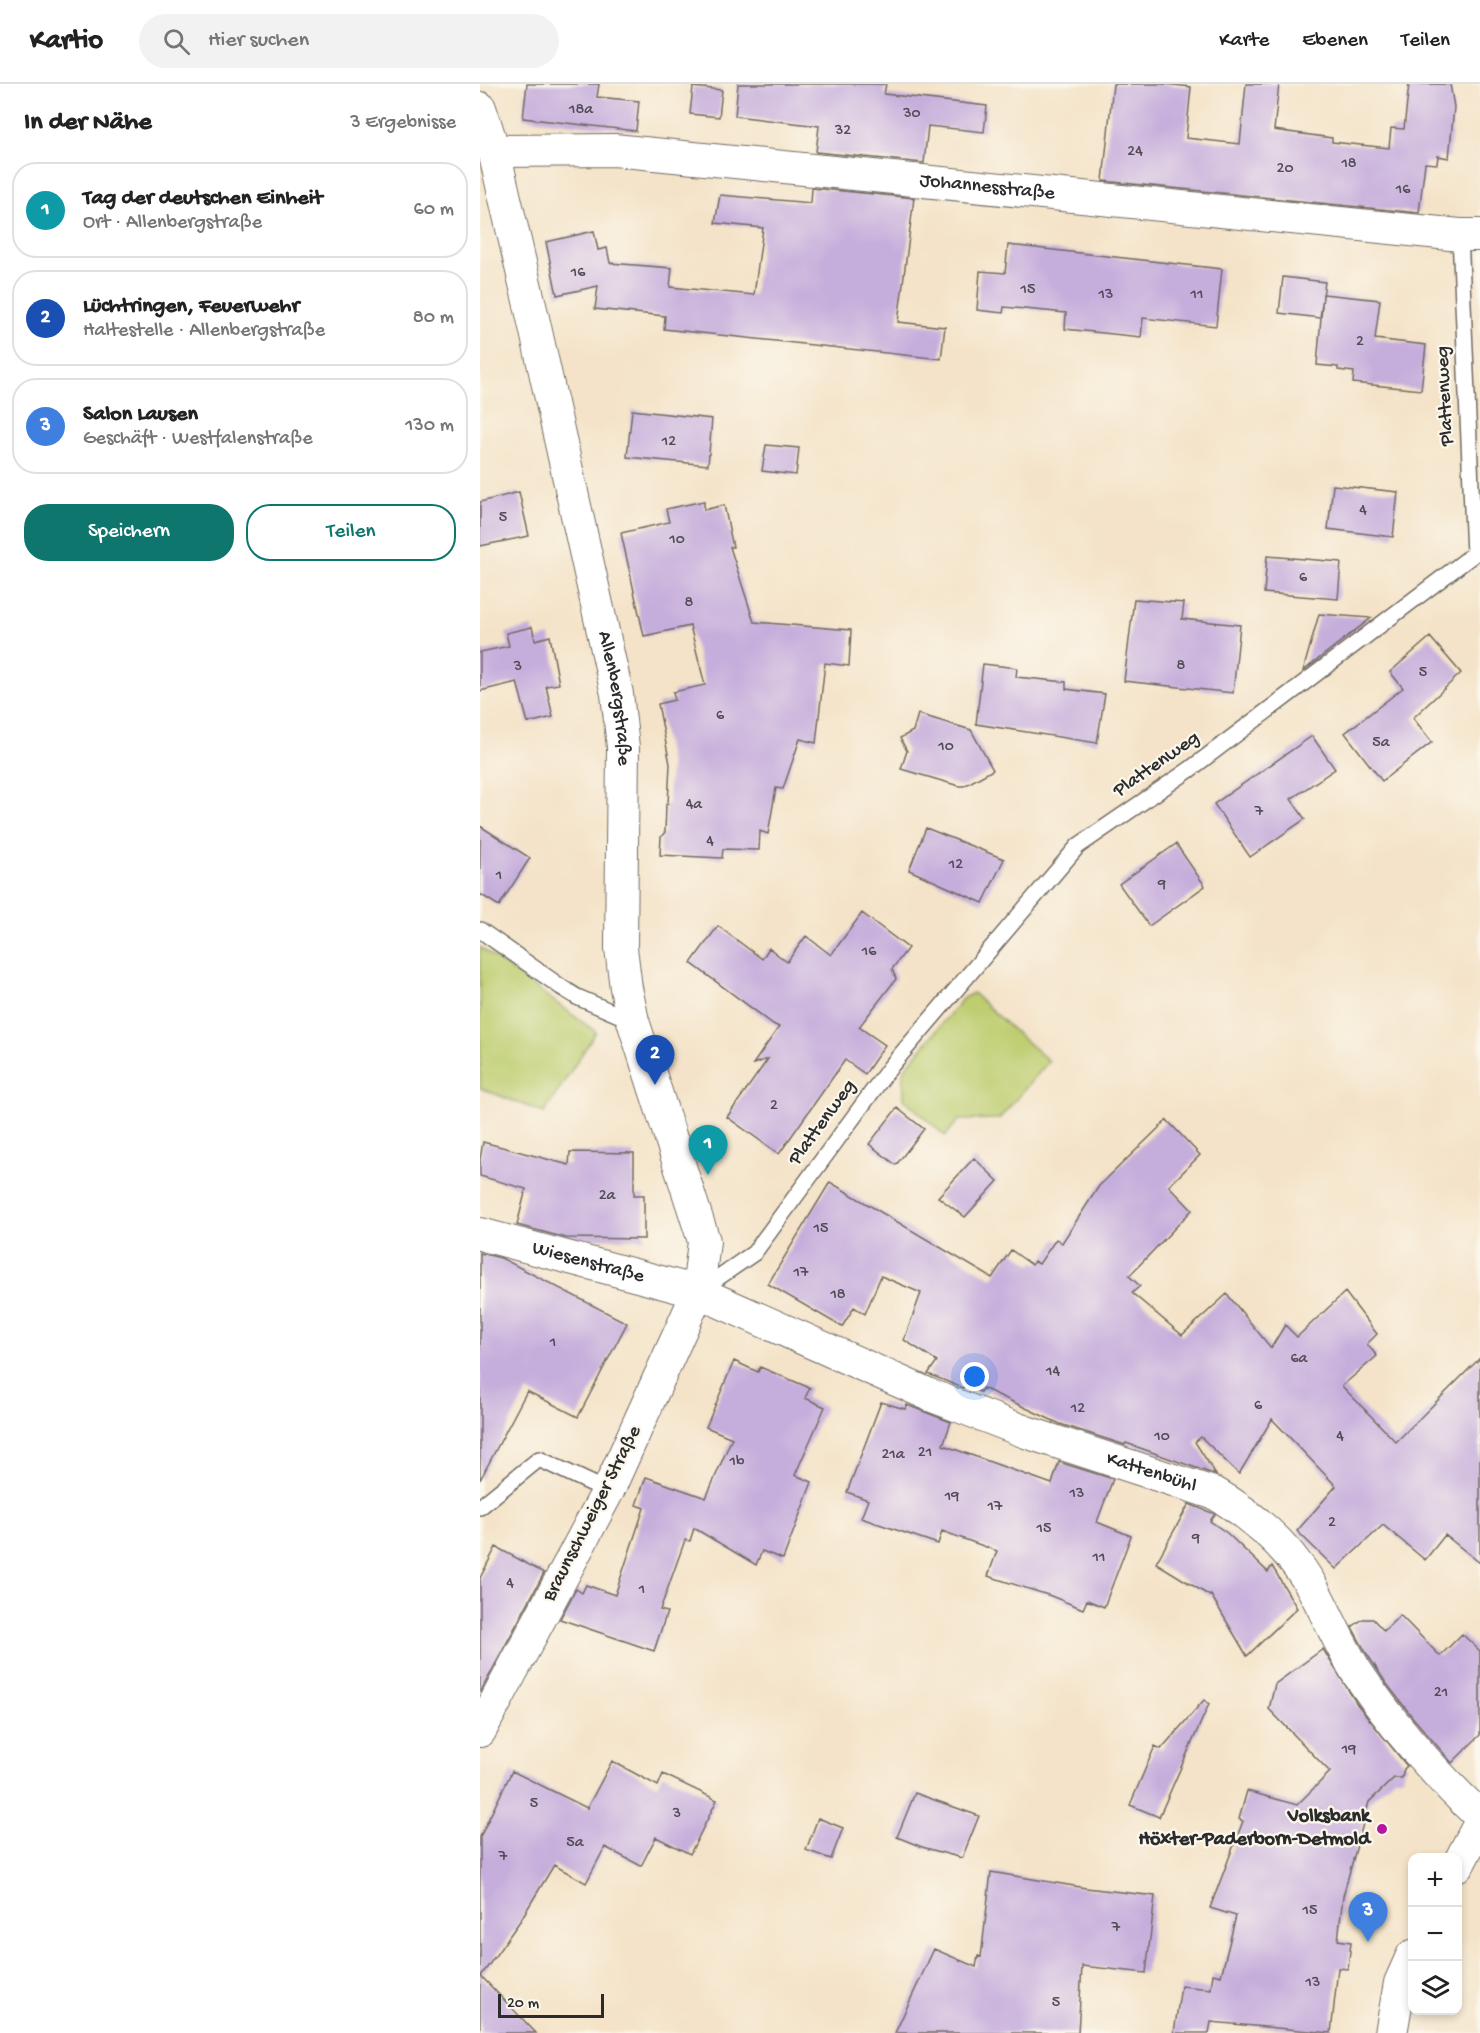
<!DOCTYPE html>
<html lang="de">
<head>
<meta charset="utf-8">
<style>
  :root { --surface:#fff; --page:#f2f2f2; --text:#222; --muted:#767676; --line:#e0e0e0; --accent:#0f766e }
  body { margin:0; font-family:"Gochi Hand",sans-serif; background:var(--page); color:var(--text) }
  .controls { position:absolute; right:18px; bottom:18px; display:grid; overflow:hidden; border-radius:12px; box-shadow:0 3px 9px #0003 }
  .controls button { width:54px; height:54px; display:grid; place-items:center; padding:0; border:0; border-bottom:2px solid var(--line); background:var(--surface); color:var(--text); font:30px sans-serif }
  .scale { position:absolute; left:18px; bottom:15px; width:106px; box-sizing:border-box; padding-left:6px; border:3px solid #2b2b2b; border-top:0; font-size:16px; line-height:21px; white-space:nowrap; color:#2b2b2b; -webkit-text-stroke:4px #fbf7ec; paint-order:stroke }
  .you { position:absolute; left:495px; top:1293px; width:21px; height:21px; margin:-15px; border:4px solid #fff; border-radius:50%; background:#1a73e8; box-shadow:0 0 0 9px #1a73e833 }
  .badge { display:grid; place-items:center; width:39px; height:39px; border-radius:50%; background:var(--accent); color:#fff; font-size:20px; font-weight:700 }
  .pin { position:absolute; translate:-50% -50px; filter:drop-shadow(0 2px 3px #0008) }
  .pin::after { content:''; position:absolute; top:32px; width:21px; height:18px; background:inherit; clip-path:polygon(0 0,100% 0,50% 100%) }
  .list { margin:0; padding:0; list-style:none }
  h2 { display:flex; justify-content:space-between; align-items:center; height:78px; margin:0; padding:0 24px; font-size:26px }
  h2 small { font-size:20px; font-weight:400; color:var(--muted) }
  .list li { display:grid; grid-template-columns:39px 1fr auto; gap:18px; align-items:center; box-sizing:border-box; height:96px; margin:0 12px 12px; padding:0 12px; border:2px solid var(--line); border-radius:24px }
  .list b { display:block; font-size:22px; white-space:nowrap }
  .list p { margin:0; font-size:20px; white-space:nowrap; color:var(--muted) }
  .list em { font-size:20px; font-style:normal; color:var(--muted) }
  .actions { display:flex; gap:12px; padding:18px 24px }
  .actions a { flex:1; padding:14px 0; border:2px solid var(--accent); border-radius:24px; text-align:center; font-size:21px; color:var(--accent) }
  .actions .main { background:var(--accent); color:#fff }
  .icon { flex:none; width:33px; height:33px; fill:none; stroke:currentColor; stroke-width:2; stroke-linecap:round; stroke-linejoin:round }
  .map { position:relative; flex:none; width:1000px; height:1949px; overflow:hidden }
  header { display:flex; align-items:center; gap:36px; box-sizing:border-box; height:84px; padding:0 30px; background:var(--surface); border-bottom:2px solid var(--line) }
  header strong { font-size:28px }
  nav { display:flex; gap:33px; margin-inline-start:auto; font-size:21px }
  .search { width:420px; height:54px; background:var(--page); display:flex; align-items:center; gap:15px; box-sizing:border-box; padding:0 21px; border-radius:33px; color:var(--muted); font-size:22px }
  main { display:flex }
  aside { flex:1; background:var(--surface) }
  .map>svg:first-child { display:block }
  .green { fill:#becd70; stroke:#747c4e; stroke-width:1.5 }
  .building { fill:#c6aedc }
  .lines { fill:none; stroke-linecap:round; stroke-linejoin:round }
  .lane-casing { stroke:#716b62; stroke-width:18 }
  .street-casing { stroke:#716b62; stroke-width:34 }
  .lane { stroke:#fff; stroke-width:15 }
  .street { stroke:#fff; stroke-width:32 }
  .poi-dot { fill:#b5179e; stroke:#fbf7ec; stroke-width:2 }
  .labels { text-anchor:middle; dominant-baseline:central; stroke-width:4.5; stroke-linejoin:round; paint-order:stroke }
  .number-label { font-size:16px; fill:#524c57 }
  .street-label { font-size:20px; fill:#2b2b2b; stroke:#fbf7ec }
  .poi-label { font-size:20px; font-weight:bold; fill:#2b2b2b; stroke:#fbf7ec; text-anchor:end }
</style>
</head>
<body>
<header>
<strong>Kartio</strong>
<div class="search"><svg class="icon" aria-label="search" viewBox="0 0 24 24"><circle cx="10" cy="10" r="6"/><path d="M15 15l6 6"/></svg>Hier suchen</div>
<nav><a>Karte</a><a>Ebenen</a><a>Teilen</a></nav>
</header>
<main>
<aside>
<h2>In der Nähe<small>3 Ergebnisse</small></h2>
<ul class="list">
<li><span class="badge" style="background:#0f9aa8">1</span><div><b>Tag der deutschen Einheit</b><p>Ort · Allenbergstraße</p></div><em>60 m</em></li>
<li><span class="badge" style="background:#1a4fb4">2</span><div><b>Lüchtringen, Feuerwehr</b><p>Haltestelle · Allenbergstraße</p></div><em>80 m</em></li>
<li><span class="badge" style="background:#3f7fe0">3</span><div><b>Salon Lausen</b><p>Geschäft · Westfalenstraße</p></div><em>130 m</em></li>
</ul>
<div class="actions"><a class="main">Speichern</a><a>Teilen</a></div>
</aside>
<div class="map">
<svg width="1000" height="1949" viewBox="0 0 1000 1949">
  <rect width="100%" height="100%" fill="#fbf7ec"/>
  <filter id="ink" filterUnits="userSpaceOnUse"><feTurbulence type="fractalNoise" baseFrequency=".0167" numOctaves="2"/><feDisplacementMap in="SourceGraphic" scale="12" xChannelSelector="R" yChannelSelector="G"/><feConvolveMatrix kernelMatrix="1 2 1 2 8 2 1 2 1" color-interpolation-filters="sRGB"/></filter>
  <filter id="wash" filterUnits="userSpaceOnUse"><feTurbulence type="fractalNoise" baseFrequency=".008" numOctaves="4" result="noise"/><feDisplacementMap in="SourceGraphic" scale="24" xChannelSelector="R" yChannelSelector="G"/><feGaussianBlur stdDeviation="1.35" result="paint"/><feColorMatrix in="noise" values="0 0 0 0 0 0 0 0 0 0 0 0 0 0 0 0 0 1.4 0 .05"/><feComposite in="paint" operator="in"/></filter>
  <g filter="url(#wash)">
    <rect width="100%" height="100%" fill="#f4e3c8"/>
    <path class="green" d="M0,863L116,948L64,1029L0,1004Z
      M493,909L534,947L569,977L519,1035L479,1036L465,1052L424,1015L423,987L483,914Z"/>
    <g id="blocks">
      <path class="building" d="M47,0H119L117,13L159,17L156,47L43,34Z
        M258,0H406L404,10L507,22L504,48L448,42L444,79L336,68L339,42L255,32Z
        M633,0H684L711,3L706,54L760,60L766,0H799L794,46L852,54V58L909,64L911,44L924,45L929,0H970L974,23L969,74L958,72L957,80L945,79L939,129L623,97Z
        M213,3L242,6L239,33L210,30Z
        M332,104L434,114L418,238L465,243L461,275L184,245L185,232L115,225L118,202L77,211L66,158L114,147L118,166L127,164L130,179L192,184L190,203L274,211L283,144L235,139L240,111L331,119Z
        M528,161L742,185L736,242L663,234L661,253L585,245L586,229L524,223L523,229L497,226L500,187L525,189Z
        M803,193L845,198L840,234L799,229Z
        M843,210L900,216L895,255L946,261L941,306L873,299L874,288L858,286V283L837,281Z
        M152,326L232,335L228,381L147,373Z
        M286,361L319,364L316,391L282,387Z
        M853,401L918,408L913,453L848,445Z
        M39,408L49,452L0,462V418Z
        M224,417V426L244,421L253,463H250L274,538L371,546L369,582L345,579L336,659L320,655L303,705L296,704L288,750L280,747L279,766L243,765L242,774L180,771L181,753L185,748L186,720H188L190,680L178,620L195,616L193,608L225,601L210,542L164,552L141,449L189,438L186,425Z
        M787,472L861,478L858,515L784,509Z
        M654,515L704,519L702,535L760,541L753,609L644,597Z
        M839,530L891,534L823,587Z
        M52,543L55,556L70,552L79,600L66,602L73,633L48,639L37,598L0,607V568L29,562L26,549Z
        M950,553L981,589L933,634L952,658L902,697L865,649L923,604L910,588Z
        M503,580L537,584L536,593L586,598V605L625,610L617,659L496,640Z
        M438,630L491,646L513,686L484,702H479L421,685L427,667L420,654L433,647Z
        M832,652L855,685L811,715L825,735L770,773L734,720Z
        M0,742L50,774L19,822L0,810Z
        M446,744L524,775L503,819L429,786Z
        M696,760L725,802L669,842L639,800Z
        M382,829L428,864L412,885L416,895L379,943L405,961L385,990L365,976L299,1070L247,1033L288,975L273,980L299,943L293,940L211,879L238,842L282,875L289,864L307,878L326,852L351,871Z
        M417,1024L444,1045L416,1081L389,1060Z
        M687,1036L720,1071L689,1102L712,1126L649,1192L660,1202L652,1209L702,1251L747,1210L791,1264L805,1241L817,1253L865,1208L897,1250L887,1260L897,1272L862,1302L916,1358L1000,1274V1479L965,1451L945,1476L903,1441L856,1485L817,1447L856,1402L792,1335L759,1390L721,1353L715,1358L736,1391L646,1359L645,1361L580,1340L503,1304L500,1308L484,1301L483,1304L448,1290L457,1277L424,1256L441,1209L401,1192L385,1230L374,1223L362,1243L288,1200L350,1098L512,1194L531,1166L552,1181L554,1177L559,1180L576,1155L582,1159L619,1102Z
        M3,1058L89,1081L90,1068L154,1069V1111H164V1155L86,1154L37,1141L46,1105L0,1092V1075Z
        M494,1074L518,1097L485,1133L458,1113Z
        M0,1169L21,1174L147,1239L98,1333L47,1307L0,1396Z
        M254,1277L278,1288L280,1283L330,1304L325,1314L345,1323L315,1391L332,1398L303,1475L282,1467L276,1481L214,1444L210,1457L205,1456L180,1526L187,1528L174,1567L80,1535L96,1505L102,1509L106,1501L135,1511L164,1424L156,1421L166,1393L226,1414L252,1354L226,1343Z
        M401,1318L425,1325L427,1321L471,1338L463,1361L572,1400L579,1378L633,1395L617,1438L651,1452L624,1523L607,1516L603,1525L571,1512L508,1492L517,1467L462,1447L458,1460L381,1434L388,1416L367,1408Z
        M709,1420L735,1430L730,1437L747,1449L788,1488L792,1482L817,1524L767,1572L731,1511L730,1512L676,1479Z
        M16,1463L64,1489L0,1609V1494Z
        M920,1531L960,1572L982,1550L1000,1567V1651L972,1679L934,1635L906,1599L887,1570L872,1543L883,1535H893L904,1547Z
        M843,1565L877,1620L927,1682L924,1685L922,1694H914L889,1718L863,1812L858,1856L871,1858L868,1885L858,1884L851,1949L731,1938L729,1949H694L701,1902L731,1905L733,1890L741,1892L756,1832L730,1824L763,1737L759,1735L767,1707L817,1721L850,1688L789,1625L795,1600Z
        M724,1616L729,1620L679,1733L650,1721L675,1662L681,1665Z
        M132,1677L178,1702L183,1690L237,1716L210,1770L176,1753L161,1782L125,1763L106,1799L74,1781L40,1837L1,1892L56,1949H0V1753L32,1687L107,1724Z
        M435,1709L499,1732L482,1774L442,1763L417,1753Z
        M338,1734L363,1744L351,1775L326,1766Z
        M511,1788L606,1804L675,1812L666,1889L602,1882L598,1949H415L454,1865L496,1883L498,1872L501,1873Z"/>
    </g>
  </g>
  <g filter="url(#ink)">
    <use href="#blocks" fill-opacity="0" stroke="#716b62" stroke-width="1.5"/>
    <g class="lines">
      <g class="lane-casing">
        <path id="lane" d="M0,846L81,903L97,913L153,937
          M220,1206L274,1169L411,982L598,762L709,686L994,470L980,151
          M0,1423L59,1375L128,1407"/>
      </g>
      <g class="street-casing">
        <g id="street">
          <path id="s1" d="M0,24L14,67L53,234L137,610L143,663L141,864L146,904L153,937L224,1157L218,1208L128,1407L0,1647"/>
          <path id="s2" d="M14,67L134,66L980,151H1000"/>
          <path id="s3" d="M0,1150L218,1208L450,1311L546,1348L736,1410C775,1433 807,1461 831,1501C847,1530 860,1562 878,1590C913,1642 954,1689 1000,1732"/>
          <path d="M978,1781L1000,1739"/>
          <path d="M911,1949L920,1899L932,1872"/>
        </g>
      </g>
      <use href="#lane" class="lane"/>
      <use href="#street" class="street"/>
    </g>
  </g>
  <circle class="poi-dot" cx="902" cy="1745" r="6"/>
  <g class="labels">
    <g class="number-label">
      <text x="101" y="26">18a</text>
      <text x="432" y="30">30</text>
      <text x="363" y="47">32</text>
      <text x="655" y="68">24</text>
      <text x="869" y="80">18</text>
      <text x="805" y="85">20</text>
      <text x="923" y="106">16</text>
      <text x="98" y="189">16</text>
      <text x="548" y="206">15</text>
      <text x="626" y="211">13</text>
      <text x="717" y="211">11</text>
      <text x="880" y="258">2</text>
      <text x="189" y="358">12</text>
      <text x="883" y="427">4</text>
      <text x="23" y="434">5</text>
      <text x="197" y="456">10</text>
      <text x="823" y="494">6</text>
      <text x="209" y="519">8</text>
      <text x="701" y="582">8</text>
      <text x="38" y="583">3</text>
      <text x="943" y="589">5</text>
      <text x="240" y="632">6</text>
      <text x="901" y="659">5a</text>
      <text x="466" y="663">10</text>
      <text x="214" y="721">4a</text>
      <text x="779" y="728">7</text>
      <text x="230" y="758">4</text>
      <text x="476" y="781">12</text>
      <text x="19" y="792">1</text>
      <text x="682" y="801">9</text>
      <text x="389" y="868">16</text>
      <text x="294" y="1022">2</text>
      <text x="127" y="1112">2a</text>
      <text x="341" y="1145">15</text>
      <text x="321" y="1189">17</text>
      <text x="358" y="1211">18</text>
      <text x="73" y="1259">1</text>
      <text x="819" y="1275">6a</text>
      <text x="573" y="1288">14</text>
      <text x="778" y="1322">6</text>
      <text x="598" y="1325">12</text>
      <text x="682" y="1353">10</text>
      <text x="860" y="1353">4</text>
      <text x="445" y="1369">21</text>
      <text x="413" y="1371">21a</text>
      <text x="257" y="1378">1b</text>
      <text x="597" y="1410">13</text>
      <text x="472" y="1413">19</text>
      <text x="515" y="1423">17</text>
      <text x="852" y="1439">2</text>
      <text x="564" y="1445">15</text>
      <text x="716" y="1455">9</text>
      <text x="619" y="1474">11</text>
      <text x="30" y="1500">4</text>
      <text x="162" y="1506">1</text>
      <text x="961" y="1609">21</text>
      <text x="869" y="1666">19</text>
      <text x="54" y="1720">5</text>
      <text x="197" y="1730">3</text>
      <text x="95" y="1759">5a</text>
      <text x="23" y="1773">7</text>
      <text x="830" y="1827">15</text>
      <text x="636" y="1844">7</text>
      <text x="833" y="1899">13</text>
      <text x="576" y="1919">5</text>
    </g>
    <g class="street-label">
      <text stroke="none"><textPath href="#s2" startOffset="495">Johannesstraße</textPath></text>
      <text transform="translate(966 312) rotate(-93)">Plattenweg</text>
      <text stroke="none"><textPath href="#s1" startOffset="606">Allenbergstraße</textPath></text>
      <text transform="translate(677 681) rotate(-35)">Plattenweg</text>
      <text transform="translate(343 1039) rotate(-54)">Plattenweg</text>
      <text stroke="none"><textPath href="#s3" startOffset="112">Wiesenstraße</textPath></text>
      <text stroke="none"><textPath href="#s3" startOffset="714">Kattenbühl</textPath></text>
      <text transform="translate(113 1430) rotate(-63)">Braunschweiger Straße</text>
    </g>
    <g class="poi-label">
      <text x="890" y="1733">Volksbank<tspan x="890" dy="23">Höxter-Paderborn-Detmold</tspan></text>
    </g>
  </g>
</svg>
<div class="controls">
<button>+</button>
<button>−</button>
<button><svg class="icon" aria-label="layers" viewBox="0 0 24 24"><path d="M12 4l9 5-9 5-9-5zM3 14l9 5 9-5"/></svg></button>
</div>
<div class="scale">20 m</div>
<div class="you"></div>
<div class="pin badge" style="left:228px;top:1091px;background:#0f9aa8">1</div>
<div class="pin badge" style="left:175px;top:1001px;background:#1a4fb4">2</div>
<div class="pin badge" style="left:888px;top:1858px;background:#3f7fe0">3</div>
</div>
</main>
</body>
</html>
